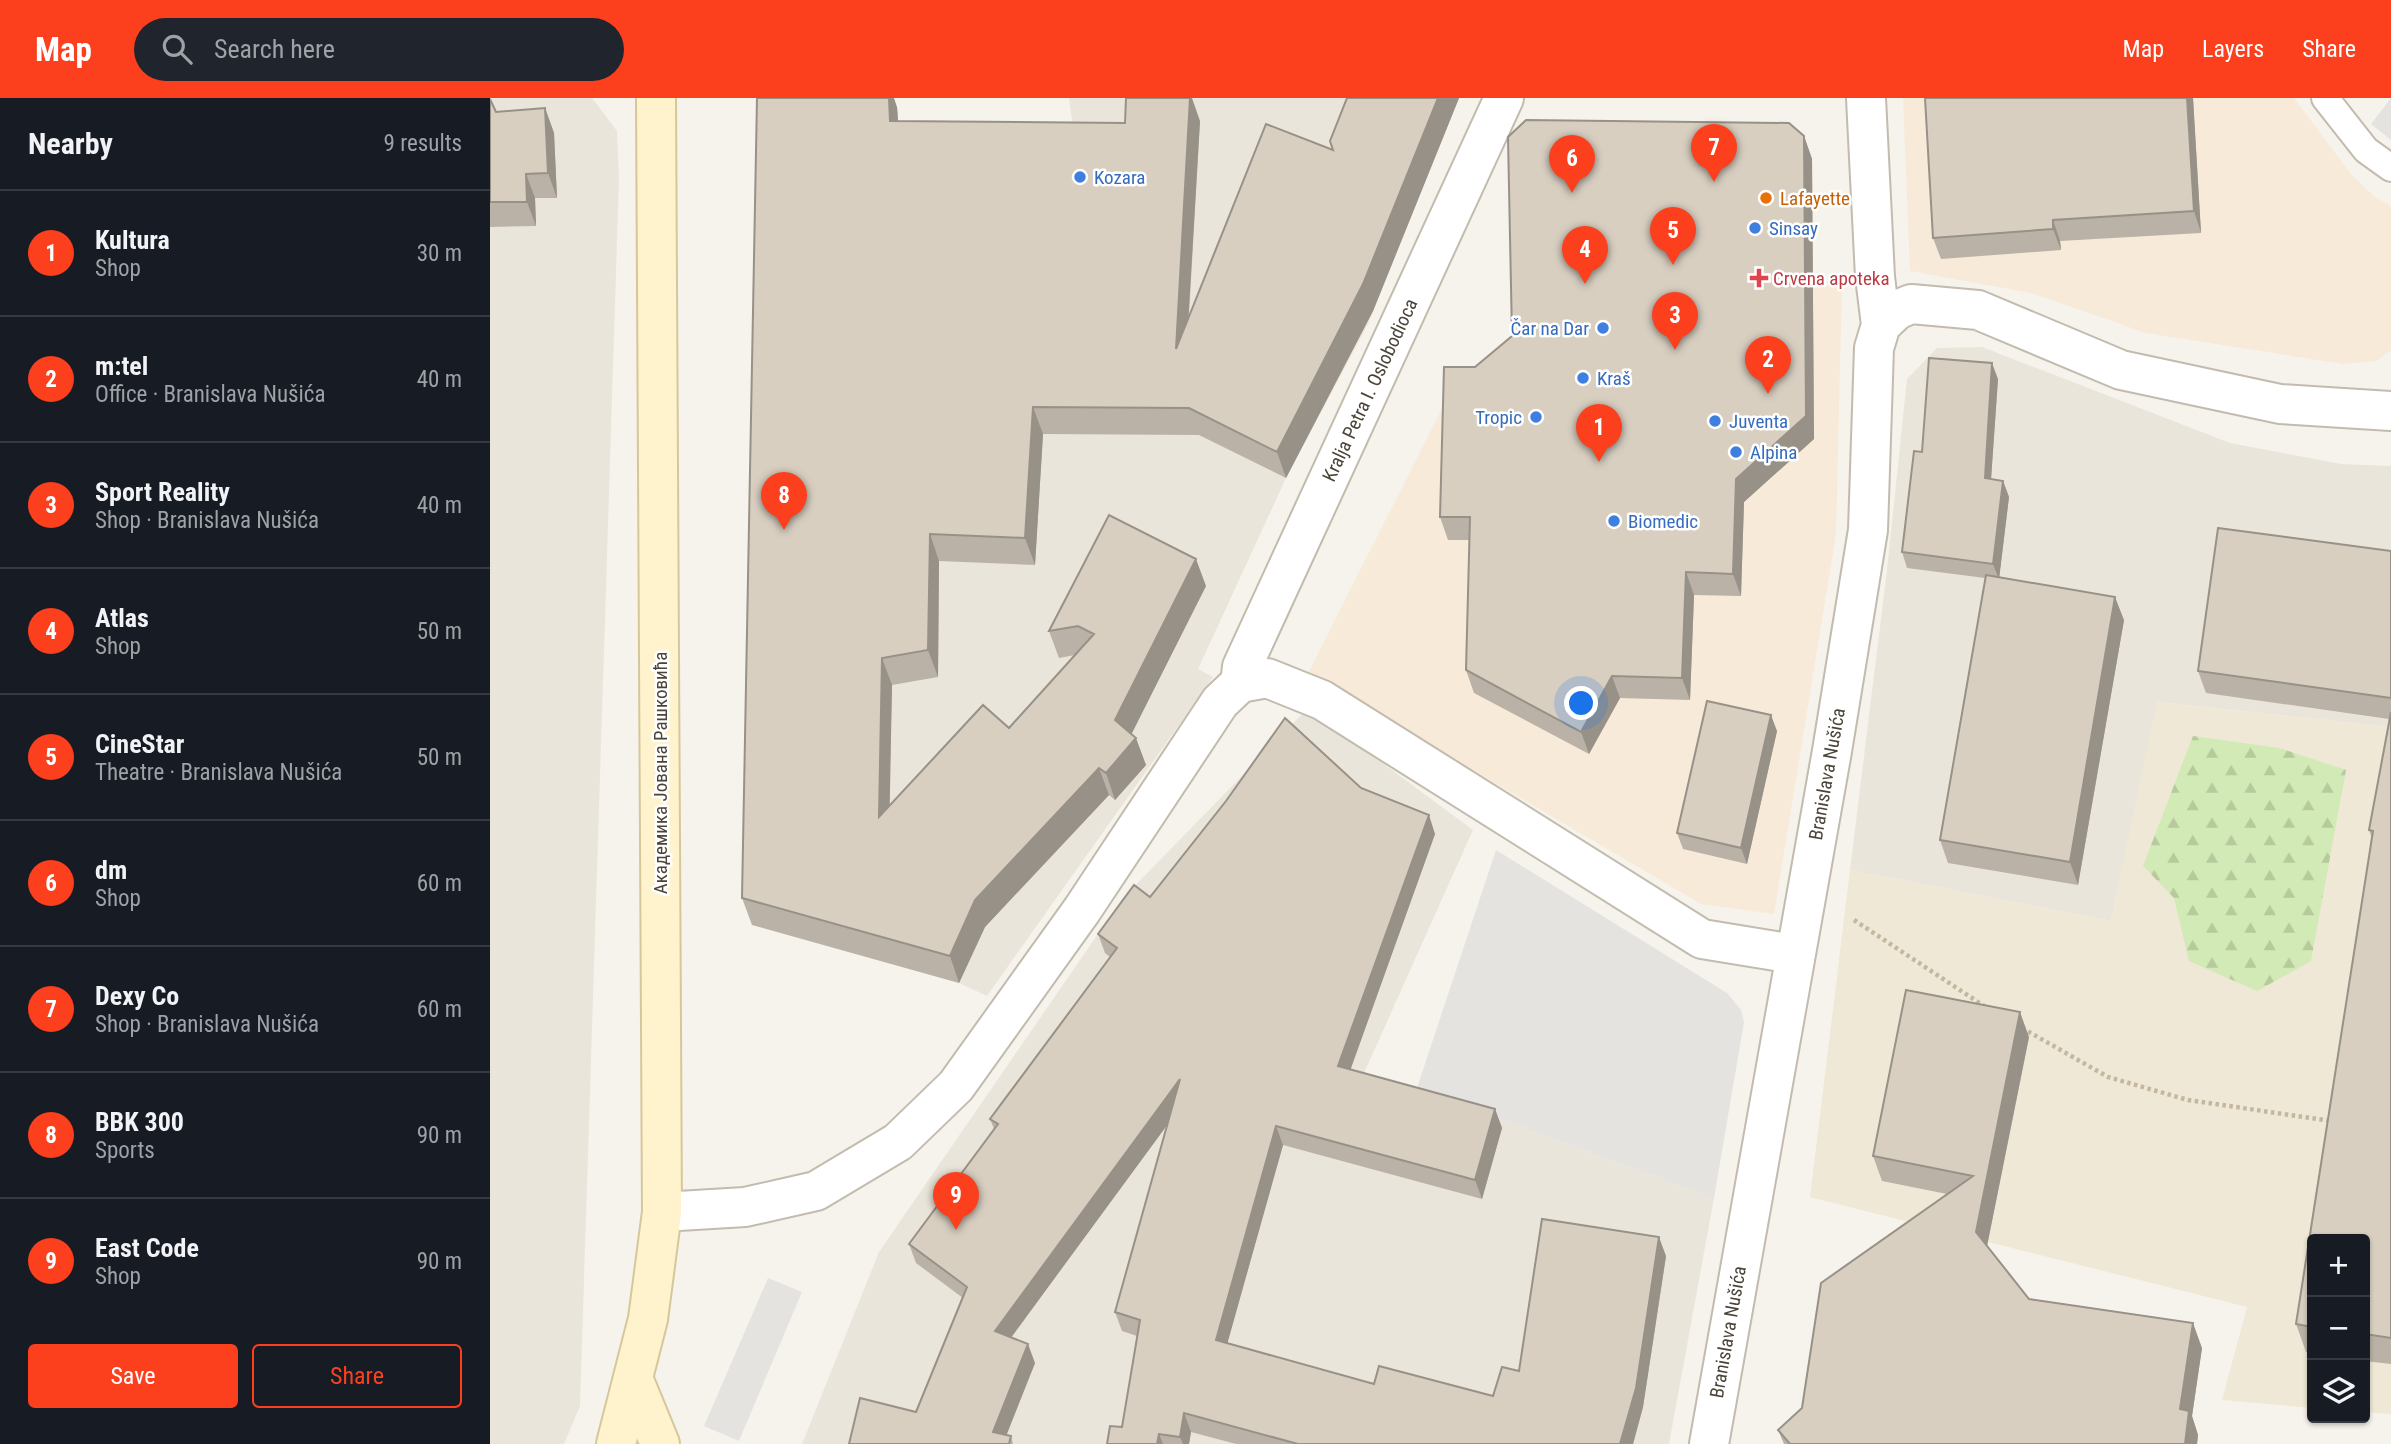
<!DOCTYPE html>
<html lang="en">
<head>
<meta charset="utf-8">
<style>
  :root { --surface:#171b24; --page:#20242c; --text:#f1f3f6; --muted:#9ea1a6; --line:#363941; --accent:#fc3f1d }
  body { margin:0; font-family:"Roboto Condensed",sans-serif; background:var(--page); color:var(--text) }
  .controls { position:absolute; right:21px; bottom:21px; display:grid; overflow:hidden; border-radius:7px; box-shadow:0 2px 5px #0004 }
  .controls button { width:63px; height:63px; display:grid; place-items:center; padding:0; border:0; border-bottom:2px solid var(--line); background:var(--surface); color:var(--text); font:35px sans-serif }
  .you { position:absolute; left:1092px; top:606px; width:24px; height:24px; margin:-18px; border:5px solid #fff; border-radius:50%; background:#1a73e8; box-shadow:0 0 0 10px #1a73e833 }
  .badge { display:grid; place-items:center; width:46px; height:46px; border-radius:50%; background:var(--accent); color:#fff; font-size:23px; font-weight:700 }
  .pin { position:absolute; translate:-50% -58px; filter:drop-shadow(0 2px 4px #0008) }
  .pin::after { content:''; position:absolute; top:37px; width:24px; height:21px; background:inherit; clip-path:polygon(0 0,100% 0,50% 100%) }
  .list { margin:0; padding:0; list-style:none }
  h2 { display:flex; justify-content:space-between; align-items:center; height:91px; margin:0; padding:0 28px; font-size:30px }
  h2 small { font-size:23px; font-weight:400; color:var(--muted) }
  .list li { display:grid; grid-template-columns:46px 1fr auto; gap:21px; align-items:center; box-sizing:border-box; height:126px; padding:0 28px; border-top:2px solid var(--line) }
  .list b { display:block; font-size:26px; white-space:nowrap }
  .list p { margin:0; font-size:23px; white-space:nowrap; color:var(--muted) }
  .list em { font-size:23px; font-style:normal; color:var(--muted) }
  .actions { display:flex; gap:14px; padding:21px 28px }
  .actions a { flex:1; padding:16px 0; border:2px solid var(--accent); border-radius:7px; text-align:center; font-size:24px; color:var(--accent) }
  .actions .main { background:var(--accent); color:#fff }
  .icon { flex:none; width:38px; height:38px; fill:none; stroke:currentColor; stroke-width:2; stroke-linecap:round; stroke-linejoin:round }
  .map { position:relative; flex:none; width:1901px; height:1346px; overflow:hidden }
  header { display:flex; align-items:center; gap:42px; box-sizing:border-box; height:98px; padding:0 35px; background:var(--accent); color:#fff }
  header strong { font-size:33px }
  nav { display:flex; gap:38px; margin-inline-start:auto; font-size:24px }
  .search { width:490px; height:63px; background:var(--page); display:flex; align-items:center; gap:18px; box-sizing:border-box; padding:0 24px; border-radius:38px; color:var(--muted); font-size:26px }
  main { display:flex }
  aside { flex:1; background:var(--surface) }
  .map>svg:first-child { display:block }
  .residential { fill:#eae5da }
  .commercial { fill:#f7ead8 }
  .education { fill:#efe8d6 }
  .forest { fill:url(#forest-firs) }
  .parking { fill:#e5e3e0 }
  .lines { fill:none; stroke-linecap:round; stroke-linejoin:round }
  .lane-casing { stroke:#c2bbae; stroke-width:30 }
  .street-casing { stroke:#c2bbae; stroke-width:42 }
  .secondary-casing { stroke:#d6c79b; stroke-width:42 }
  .path { stroke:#c4b79f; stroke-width:4.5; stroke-dasharray:3.5 3.5; stroke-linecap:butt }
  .lane { stroke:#fff; stroke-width:26 }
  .street { stroke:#fff; stroke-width:38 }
  .secondary { stroke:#fff3cd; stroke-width:38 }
  .wall { fill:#bab2a6 }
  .shaded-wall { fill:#979187 }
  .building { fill:#d8cfc1; stroke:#979187; stroke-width:2 }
  .shop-dot { fill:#3f7fe0; stroke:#fff; stroke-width:2.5 }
  .food-dot { fill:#e8710a; stroke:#fff; stroke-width:2.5 }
  .health-dot { fill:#e0444e; stroke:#fff; stroke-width:2.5 }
  .labels { text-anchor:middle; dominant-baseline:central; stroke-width:5; stroke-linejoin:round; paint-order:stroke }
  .shop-label { font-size:19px; fill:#366cbe; stroke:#fff; text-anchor:start }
  .food-label { font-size:19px; fill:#c56008; stroke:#fff; text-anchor:start }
  .health-label { font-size:19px; fill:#be3a42; stroke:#fff; text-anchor:start }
  .street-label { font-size:19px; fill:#4b4439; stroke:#fff }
</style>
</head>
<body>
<header>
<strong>Map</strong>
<div class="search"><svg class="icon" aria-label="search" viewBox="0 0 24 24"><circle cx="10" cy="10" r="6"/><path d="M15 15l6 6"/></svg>Search here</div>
<nav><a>Map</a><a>Layers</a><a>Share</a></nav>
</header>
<main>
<aside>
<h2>Nearby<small>9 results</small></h2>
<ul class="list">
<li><span class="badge">1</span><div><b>Kultura</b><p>Shop</p></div><em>30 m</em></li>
<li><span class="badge">2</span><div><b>m:tel</b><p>Office · Branislava Nušića</p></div><em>40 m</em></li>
<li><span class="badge">3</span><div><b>Sport Reality</b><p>Shop · Branislava Nušića</p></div><em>40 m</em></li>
<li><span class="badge">4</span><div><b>Atlas</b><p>Shop</p></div><em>50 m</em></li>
<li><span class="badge">5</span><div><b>CineStar</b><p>Theatre · Branislava Nušića</p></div><em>50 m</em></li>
<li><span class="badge">6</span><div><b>dm</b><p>Shop</p></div><em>60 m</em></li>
<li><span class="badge">7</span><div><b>Dexy Co</b><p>Shop · Branislava Nušića</p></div><em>60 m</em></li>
<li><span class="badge">8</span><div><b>BBK 300</b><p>Sports</p></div><em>90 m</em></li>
<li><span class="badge">9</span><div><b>East Code</b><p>Shop</p></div><em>90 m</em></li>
</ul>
<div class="actions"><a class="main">Save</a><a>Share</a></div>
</aside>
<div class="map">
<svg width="1901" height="1346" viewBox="0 0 1901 1346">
  <defs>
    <pattern id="forest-firs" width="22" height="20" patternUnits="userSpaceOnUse" patternTransform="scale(1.75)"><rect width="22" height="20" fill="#d2eab5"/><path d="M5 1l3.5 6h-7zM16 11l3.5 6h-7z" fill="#b6ca9c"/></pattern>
  </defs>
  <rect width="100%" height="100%" fill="#f6f3ec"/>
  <path class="residential" d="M0,0H102L127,33L129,80L90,1308L74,1346H0Z
    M579,0H969L878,226L796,380L708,571L723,579L497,898L469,885L262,827L407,9L410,50L586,51Z
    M1492,249L1740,345L1851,366L1901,368V629L1668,604L1621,823L1360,772L1397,472L1417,281L1447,250Z
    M818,610L983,732L874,975L927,990L1224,1100L1179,1346H312L389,1154L632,801Z"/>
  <path class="commercial" d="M1413,0H1804L1860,75L1884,98L1901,108V252L1887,263L1853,266L1656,235L1541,195L1420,173Z
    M1307,47L1322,61L1323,189L1352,185L1346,436L1284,816L1211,806L818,575L962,291Z"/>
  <path class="education" d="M1667,604L1901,629V1316L1875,1314V1141H1822V1310L1732,1302L1757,1209L1320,1099L1360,772L1621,823Z"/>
  <path class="forest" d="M1703,638L1789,650L1856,672L1821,863L1767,893L1699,863L1684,800L1653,768Z"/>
  <path class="parking" d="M1901,0V42L1881,26Z
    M1006,752L1237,895L1251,912L1254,924L1224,1100L927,990Z
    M278,1180L312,1194L249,1343L214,1328Z"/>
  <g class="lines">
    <g class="lane-casing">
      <path id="lane" d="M1835,0L1876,52L1901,70"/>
    </g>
    <g class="street-casing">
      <path id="street" d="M1391,227L1407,212L1421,206L1488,212L1631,272L1790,306L1901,313
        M750,585L752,569L1014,0
        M172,1114L255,1109L326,1093L408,1044L466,988L592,812L730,604L750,585L777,580L832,602L1212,841L1304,856
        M1219,1346L1342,653L1378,432L1384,250L1391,227L1385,179L1376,0"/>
    </g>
    <g class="secondary-casing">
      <path id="secondary" d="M143,1280L170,1346
        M126,1346L158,1221L172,1114L166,0"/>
    </g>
    <path class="path" d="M1364,822L1494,908
      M1532,930L1618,979L1698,1002L1841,1023"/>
    <use href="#lane" class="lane"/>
    <use href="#street" class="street"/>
    <use href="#secondary" class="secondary"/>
  </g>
  <path class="wall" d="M857,0H969L883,213L796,380L709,337L553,336L545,467L449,463L448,579L402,587L399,708L519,630L585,557L569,560L559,533L716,488L641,636L656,667L625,702L619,697L495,829L469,885L262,827L252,800L407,9L408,23L635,25L710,23L699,217L843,52L840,43Z
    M1703,0L1711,135L1570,143L1571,152L1451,161L1443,140Z
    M0,1L6,14L55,10L64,35L67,100H45L46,128L0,129Z
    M1314,38L1322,61L1324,341L1254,404L1251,498L1204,497L1200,602L1130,600L1099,656L984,595L976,572L980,442H958L950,419L985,269Z
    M1508,281L1501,381L1513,383L1519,399L1509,479L1634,522L1588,787L1458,765L1450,742L1495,480L1417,470L1412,454Z
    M1901,453V1266L1875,1263V1141H1822V1255L1816,1254L1806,1226L1882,740L1879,732L1899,621L1716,595L1708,573Z
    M1287,633L1257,766L1193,751L1187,735Z
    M871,690L945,736L860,971L1005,1011L1012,1030L992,1101L793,1047L737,1245L884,1286L1003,1298L1029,1273L1176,1158L1153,1309L1143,1346H746L701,1334L699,1346H617L632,1329L647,1238L632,1233L625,1214L677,1027L521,1239L545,1265L516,1337L521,1338L523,1346H359L426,1314L473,1200L426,1165L419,1146L504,1031L500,1021L620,859L615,855L608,836L660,799Z
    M1539,939L1497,1148L1539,1201L1712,1250L1702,1318L1708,1337L1707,1346H1294L1288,1332L1312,1310L1457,1096L1392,1083L1383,1058Z"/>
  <path class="shaded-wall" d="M399,0H404L407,9L410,50L400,23Z
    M700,0H702L710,23L695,277L686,251Z
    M948,0H969L883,213L796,380L787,354Z
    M1697,0H1703L1711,135L1704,113Z
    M55,10L64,35L67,100L58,75Z
    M1314,38L1322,61L1324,341L1254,404L1251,498L1243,476L1246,381Z
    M36,76L45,100L46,128L37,104Z
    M1563,122L1570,143L1571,152L1563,131Z
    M1502,265L1508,281L1500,396L1495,380Z
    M543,309L553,336L545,467L535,440Z
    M1513,383L1519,399L1509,482L1503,466Z
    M440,436L449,463L448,579L438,552Z
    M706,461L716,488L635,649L625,622Z
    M1196,474L1204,497L1200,602L1192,580Z
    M1625,499L1634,522L1588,787L1580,764Z
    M392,560L402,587L399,746L389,719Z
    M1122,578L1130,600L1099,656L1091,634Z
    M1281,617L1287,633L1257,766L1251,750Z
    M646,640L656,667L625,702L616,675Z
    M609,670L619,697L495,829L469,885L460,858L485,802Z
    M939,717L945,736L855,987L848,968Z
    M1530,914L1539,939L1495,1158L1486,1134Z
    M690,981L697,1000L512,1252L505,1233Z
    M1005,1011L1012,1030L992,1101L985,1082Z
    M786,1028L793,1047L733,1261L726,1242Z
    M1169,1139L1176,1158L1153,1309L1143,1346H1130Z
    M1703,1225L1712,1250L1702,1318L1708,1337L1707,1346H1695L1690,1311Z
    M538,1246L545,1265L513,1346L503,1334Z
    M694,1315L701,1334L699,1346H693L690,1339Z
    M669,1336L673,1346H667Z"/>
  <path class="building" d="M267,0H399L400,23L635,25L636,0H700L686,251L776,26L843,52L840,43L857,0H948L873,186L787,354L699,310L543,309L535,440L440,436L438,552L392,560L389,719L493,607L519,630L604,536L588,528L559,533L619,417L706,461L625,622L646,640L616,675L609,670L485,802L460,858L252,800Z
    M1435,0H1697L1704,113L1563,122V131L1443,140Z
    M0,1L6,14L55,10L58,75L36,76L37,104H0Z
    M1036,22L1299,25L1314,38L1316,318L1246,381L1243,476L1196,474L1192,580L1122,578L1091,634L976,572L980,419H950L954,269H985L1022,238L1018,39Z
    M1439,260L1502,265L1495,380L1513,383L1503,466L1412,454L1424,353L1432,354Z
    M1728,430L1901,453V600L1708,573Z
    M1496,477L1625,499L1580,764L1450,742Z
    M1217,603L1281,617L1251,750L1187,735Z
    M1901,614V1240L1875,1236V1141H1822V1229L1806,1226L1883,733L1879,732Z
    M795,620L871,690L939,717L848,968L1005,1011L985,1082L786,1028L726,1242L884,1286L889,1268L1003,1298L1012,1269L1029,1273L1052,1121L1169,1139L1146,1290L1130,1346H808L694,1315L690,1339L669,1336L667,1346H617L620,1328L632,1329L650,1222L625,1214L690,981L505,1233L538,1246L503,1334L521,1338L519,1346H359L370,1300L426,1314L477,1189L419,1146L508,1026L500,1021L627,850L608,836L644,787L660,799L736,703Z
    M1416,892L1530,914L1486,1134L1539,1201L1703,1225L1690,1311L1699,1313L1695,1346H1300L1288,1332L1312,1310L1331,1185L1483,1078L1383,1058Z"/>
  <g class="shop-dot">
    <circle cx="590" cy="79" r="7"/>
    <circle cx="1265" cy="130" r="7"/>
    <circle cx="1113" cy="230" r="7"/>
    <circle cx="1093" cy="280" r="7"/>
    <circle cx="1046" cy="319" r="7"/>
    <circle cx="1225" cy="323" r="7"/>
    <circle cx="1246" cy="354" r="7"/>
    <circle cx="1124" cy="423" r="7"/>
  </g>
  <circle class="food-dot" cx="1276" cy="100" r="7"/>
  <path class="health-dot" d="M1265.5 169.5h7v7h7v7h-7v7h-7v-7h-7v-7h7z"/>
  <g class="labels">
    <g class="shop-label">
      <text x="604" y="79">Kozara</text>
      <text x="1279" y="130">Sinsay</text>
      <text x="1099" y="230" text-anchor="end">Čar na Dar</text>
      <text x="1107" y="280">Kraš</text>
      <text x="1032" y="319" text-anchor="end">Tropic</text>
      <text x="1239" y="323">Juventa</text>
      <text x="1260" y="354">Alpina</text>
      <text x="1138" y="423">Biomedic</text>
    </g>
    <g class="food-label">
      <text x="1290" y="100">Lafayette</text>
    </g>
    <g class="health-label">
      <text x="1283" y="180">Crvena apoteka</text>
    </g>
    <g class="street-label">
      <text transform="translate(880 292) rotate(-65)">Kralja Petra I. Oslobodioca</text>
      <text transform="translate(170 675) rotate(-90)">Академика Јована Рашковића</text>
      <text transform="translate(1337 676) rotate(-80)">Branislava Nušića</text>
      <text transform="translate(1238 1234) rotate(-80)">Branislava Nušića</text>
    </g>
  </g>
</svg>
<div class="controls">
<button>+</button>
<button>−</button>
<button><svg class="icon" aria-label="layers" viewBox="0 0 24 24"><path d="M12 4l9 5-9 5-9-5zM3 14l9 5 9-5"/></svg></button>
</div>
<div class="you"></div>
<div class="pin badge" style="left:1109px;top:364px">1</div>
<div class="pin badge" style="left:1278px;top:296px">2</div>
<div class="pin badge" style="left:1185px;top:252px">3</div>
<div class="pin badge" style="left:1095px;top:186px">4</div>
<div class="pin badge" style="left:1183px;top:167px">5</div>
<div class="pin badge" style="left:1082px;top:95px">6</div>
<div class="pin badge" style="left:1224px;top:84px">7</div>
<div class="pin badge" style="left:294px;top:432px">8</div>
<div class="pin badge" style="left:466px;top:1132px">9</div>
</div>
</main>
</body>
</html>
